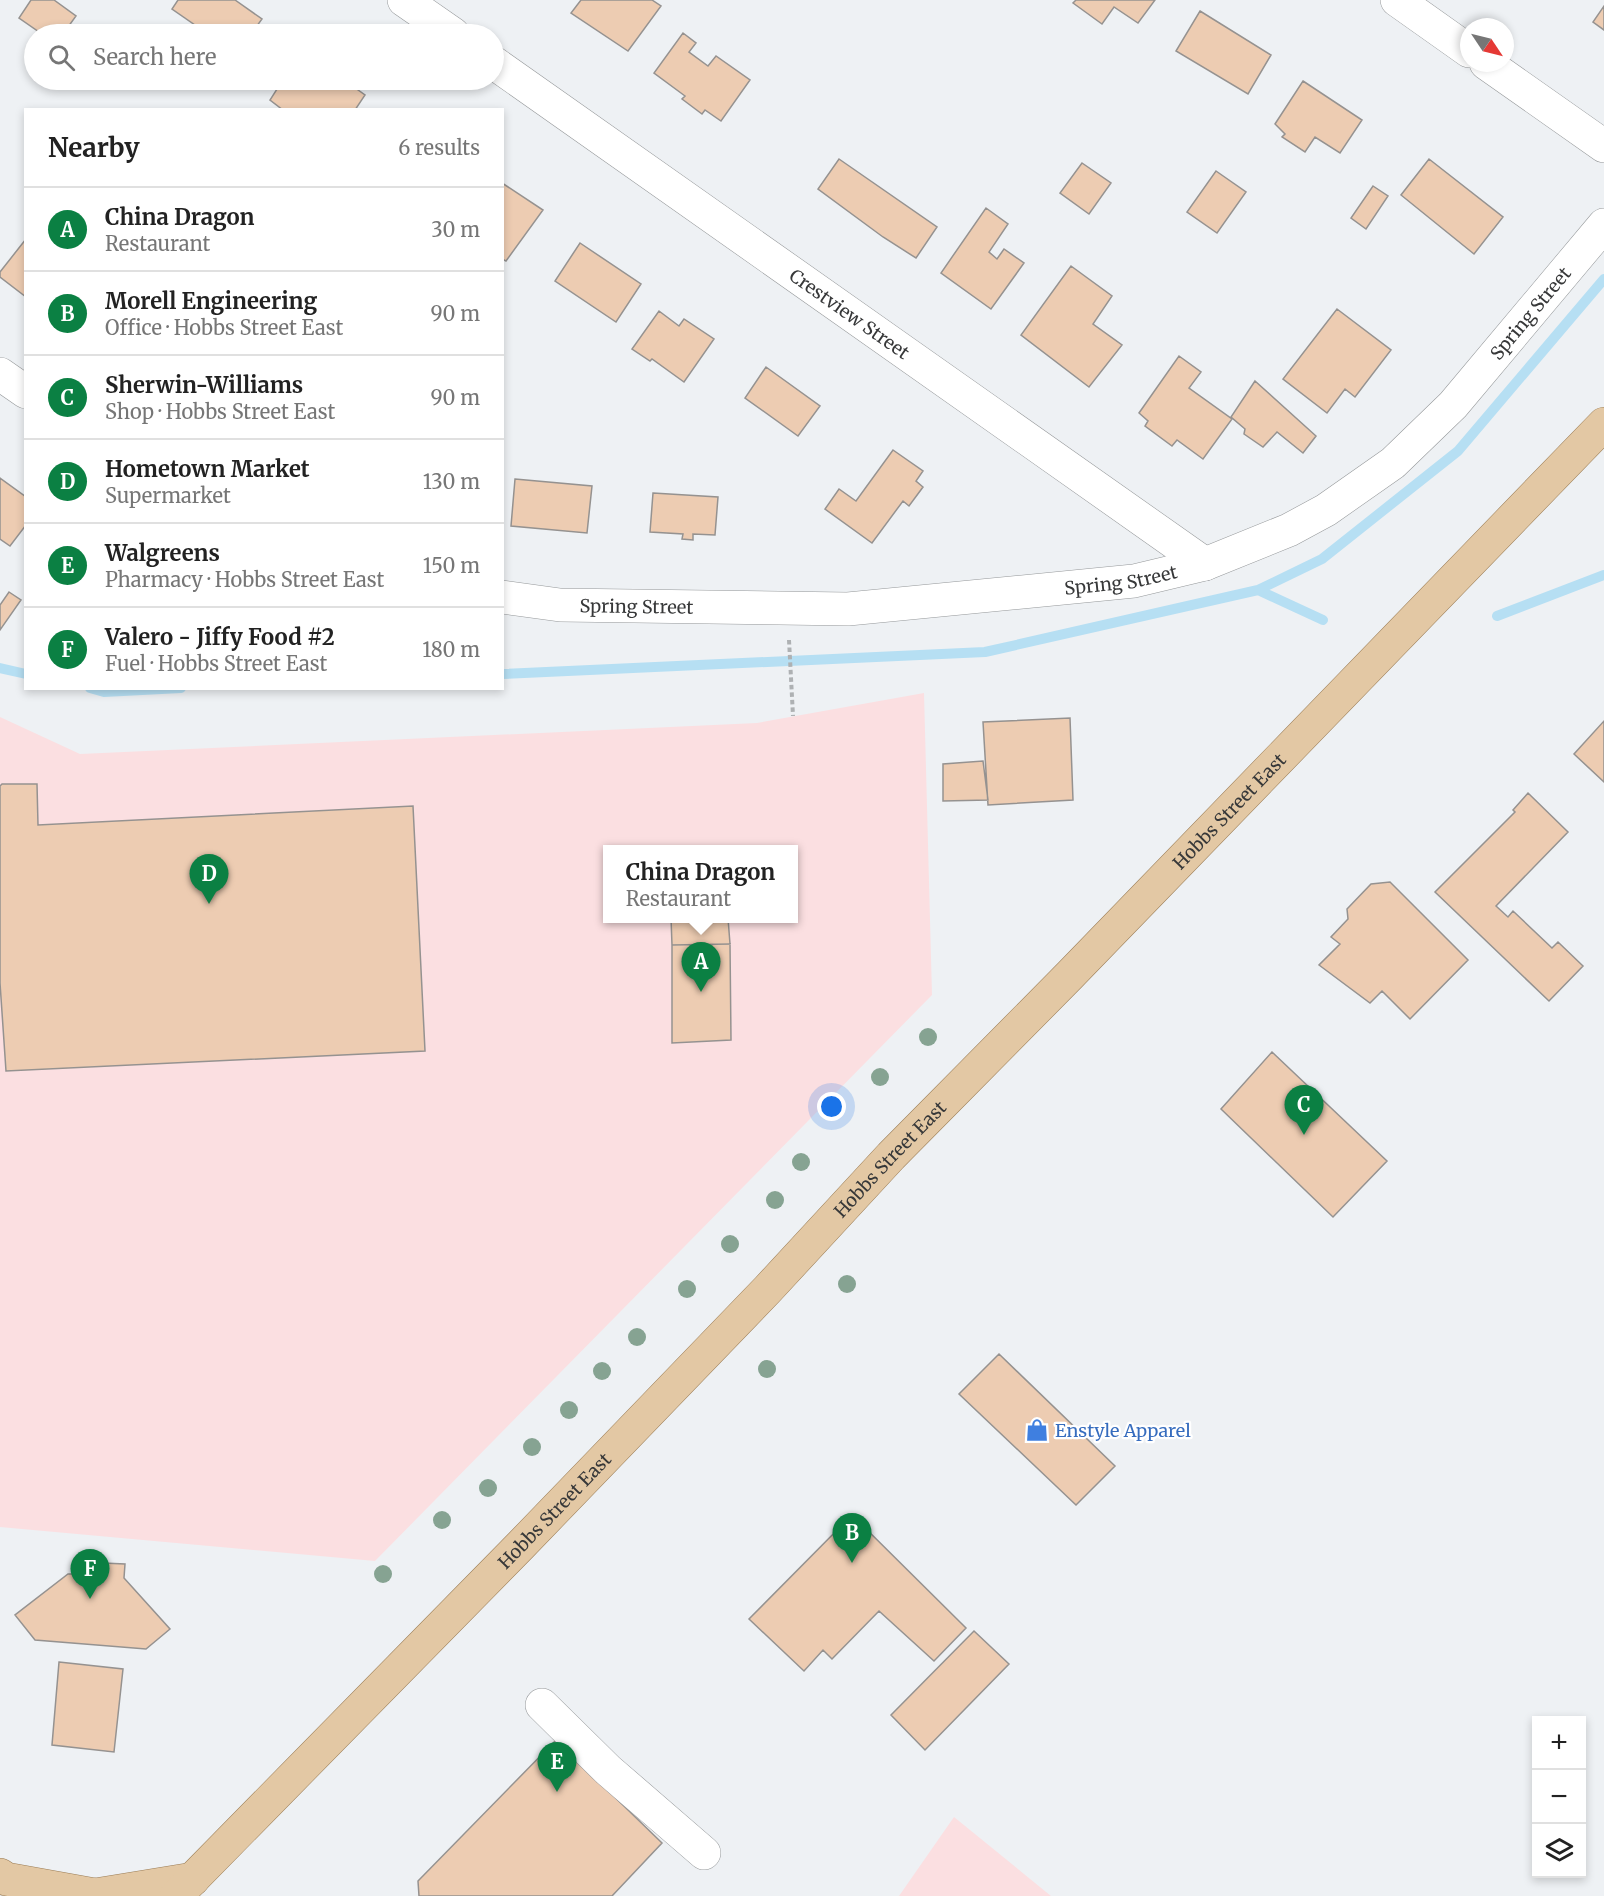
<!DOCTYPE html>
<html lang="en">
<head>
<meta charset="utf-8">
<style>
  :root { --surface:#fff; --page:#f6f6f6; --text:#222; --muted:#767676; --line:#e0e0e0; --accent:#0b8043 }
  body { margin:0; font-family:Merriweather,serif; background:var(--page); color:var(--text) }
  .controls { position:absolute; right:18px; bottom:18px; display:grid; overflow:hidden; border-radius:0px; box-shadow:0 3px 9px #0003 }
  .controls button { width:54px; height:54px; display:grid; place-items:center; padding:0; border:0; border-bottom:2px solid var(--line); background:var(--surface); color:var(--text); font:30px sans-serif }
  .compass { position:absolute; left:1460px; top:18px; width:54px; height:54px; border-radius:50%; background:var(--surface); box-shadow:0 3px 9px #0003; rotate:125deg }
  .you { position:absolute; left:832px; top:1107px; width:21px; height:21px; margin:-15px; border:4px solid #fff; border-radius:50%; background:#1a73e8; box-shadow:0 0 0 9px #1a73e833 }
  .badge { display:grid; place-items:center; width:39px; height:39px; border-radius:50%; background:var(--accent); color:#fff; font-size:20px; font-weight:700 }
  .pin { position:absolute; translate:-50% -50px; filter:drop-shadow(0 2px 3px #0008) }
  .pin::after { content:''; position:absolute; top:32px; width:21px; height:18px; background:inherit; clip-path:polygon(0 0,100% 0,50% 100%) }
  .popup { position:absolute; left:603px; top:845px; width:195px; height:78px; box-sizing:border-box; display:grid; place-content:center; border-radius:0px; background:var(--surface); filter:drop-shadow(0 2px 4px #0005); font-size:20px; white-space:nowrap; color:var(--muted) }
  .popup b { font-size:22px; color:var(--text) }
  .popup::after { content:''; position:absolute; left:50%; top:100%; margin-left:-12px; border:12px solid transparent; border-top-color:var(--surface) }
  .list { margin:0; padding:0; list-style:none }
  h2 { display:flex; justify-content:space-between; align-items:center; height:78px; margin:0; padding:0 24px; font-size:26px }
  h2 small { font-size:20px; font-weight:400; color:var(--muted) }
  .list li { display:grid; grid-template-columns:39px 1fr auto; gap:18px; align-items:center; box-sizing:border-box; height:84px; padding:0 24px; border-top:2px solid var(--line) }
  .list b { display:block; font-size:22px; white-space:nowrap }
  .list p { margin:0; font-size:20px; white-space:nowrap; color:var(--muted) }
  .list em { font-size:20px; font-style:normal; color:var(--muted) }
  .icon { flex:none; width:33px; height:33px; fill:none; stroke:currentColor; stroke-width:2; stroke-linecap:round; stroke-linejoin:round }
  .map { position:relative; flex:none; width:1604px; height:1896px; overflow:hidden }
  .search { position:absolute; background:var(--surface); box-shadow:0 3px 9px #0003; left:24px; top:24px; width:480px; height:66px; display:flex; align-items:center; gap:15px; box-sizing:border-box; padding:0 21px; border-radius:33px; color:var(--muted); font-size:22px }
  .panel { position:absolute; background:var(--surface); box-shadow:0 3px 9px #0003; left:24px; top:108px; width:480px; height:582px; border-radius:0px }
  .map>svg:first-child { display:block }
  .commercial { fill:#fbdfe1; fill-rule:evenodd }
  .lines { fill:none; stroke-linecap:round; stroke-linejoin:round }
  .stream { stroke:#b6dff3; stroke-width:10 }
  .building { fill:#edccb2; stroke:#959290; stroke-width:1.5 }
  .minor-casing { stroke:#95989a; stroke-width:34 }
  .major-casing { stroke:#9b7e57; stroke-width:34 }
  .path { stroke:#aeb1b3; stroke-width:4; stroke-dasharray:4.5 3; stroke-linecap:butt }
  .minor { stroke:#fff; stroke-width:33 }
  .major { stroke:#e3c8a4; stroke-width:33 }
  .tree { fill:#86a392 }
  .labels { text-anchor:middle; dominant-baseline:central; stroke-width:4.5; stroke-linejoin:round; paint-order:stroke }
  .street-label { font-size:18px; fill:#373839; stroke:#fff }
  .shop-label { font-size:18px; fill:#366cbe; stroke:#fff; text-anchor:start }
</style>
</head>
<body>
<div class="map">
<svg width="1604" height="1896" viewBox="0 0 1604 1896">
  <rect width="100%" height="100%" fill="#eef1f4"/>
  <path class="commercial" d="M924,693L932,995L375,1561L0,1527V717L80,754L757,723ZM608,850H794V918H608Z
    M954,1817L1051,1896H899Z"/>
  <g class="lines">
    <path class="stream" d="M1258,590L1323,620
      M1497,616L1604,575
      M0,668L26,674
      M502,674L985,652L1258,590L1322,559L1458,451L1604,279
      M90,688L104,692L181,688"/>
  </g>
  <path class="building" d="M31,0H54L76,16L63,34H42L19,18Z
    M178,0H235L262,19L251,34H208L172,9Z
    M581,0H652L661,6L628,51L571,13Z
    M1076,0H1155L1138,23L1114,7L1102,24L1073,3Z
    M1604,6V30L1593,22Z
    M1200,11L1271,55L1248,94L1176,51Z
    M683,33L696,43L689,52L708,66L716,56L750,80L721,121L705,110L702,114L682,99L685,96L654,73Z
    M270,80H344L365,95L355,110H283L270,100L279,86Z
    M1303,81L1362,120L1340,153L1315,137L1305,152L1282,137L1285,134L1275,124Z
    M839,159L937,227L916,258L883,237L818,189Z
    M1429,159L1503,217L1474,254L1401,195Z
    M1082,163L1111,183L1089,214L1060,193Z
    M1216,171L1246,192L1217,233L1187,212Z
    M502,183L543,210L506,261L502,259Z
    M1373,186L1388,196L1366,229L1351,218Z
    M986,208L1008,224L989,252L997,259L1004,249L1024,263L991,309L941,273Z
    M26,239V297L0,277V272Z
    M580,243L641,284L616,322L555,281Z
    M1071,266L1112,296L1093,324L1122,345L1089,387L1021,335Z
    M1337,309L1391,350L1355,397L1345,389L1327,413L1283,379Z
    M659,311L679,326L684,319L714,339L684,382L652,359L650,361L632,349Z
    M1179,356L1201,372L1189,388L1232,419L1203,459L1177,440L1172,446L1145,426L1148,421L1139,413Z
    M766,367L820,406L798,436L745,398Z
    M1255,381L1316,436L1303,453L1277,432L1263,447L1244,434L1245,429L1231,417Z
    M893,450L923,471L916,481L923,487L909,506L903,501L872,543L825,509L839,489L856,501Z
    M0,478L26,497V525L10,546L0,539Z
    M515,479L592,486L587,533L511,526Z
    M653,493L718,497L715,535L693,534V540L682,539L683,534L650,532Z
    M9,592L21,600L0,630V605Z
    M1070,718L1073,800L988,805L983,722Z
    M1604,721V782L1574,754Z
    M983,761L988,800L943,801V764Z
    M2,784H37L38,825L413,806L425,1051L6,1071L0,983V786Z
    M1528,793L1568,832L1496,906L1508,917L1513,911L1552,948L1558,942L1583,966L1549,1001L1435,892L1515,812L1513,810Z
    M1390,882L1468,960L1410,1019L1382,991L1370,1003L1319,965L1340,944L1331,937L1348,919L1347,909L1371,884Z
    M671,918H728L730,944L672,945Z
    M730,944L731,1040L672,1043V945Z
    M1272,1052L1387,1161L1333,1217L1221,1109Z
    M999,1354L1115,1466L1076,1505L959,1394Z
    M852,1515L966,1628L934,1661L879,1611L832,1659L823,1650L804,1671L749,1619Z
    M79,1562L125,1564L124,1578L170,1629L146,1649L35,1640L15,1615L68,1574H78Z
    M974,1631L1009,1664L925,1750L891,1715Z
    M59,1662L123,1669L114,1752L52,1745Z
    M556,1740L662,1843L612,1896H419L418,1881Z"/>
  <g class="lines">
    <g class="minor-casing">
      <g id="minor">
        <path d="M404,0L453,34"/>
        <path d="M1397,0L1469,51"/>
        <path id="s1" d="M494,63L1205,564"/>
        <path d="M1486,63L1604,146"/>
        <path d="M0,374L26,392"/>
        <path id="s2" d="M502,597L560,605L848,609L1134,581L1205,564L1289,530L1326,510L1393,463L1453,405L1604,225"/>
        <path d="M542,1705L608,1770L704,1853"/>
      </g>
    </g>
    <g class="major-casing">
      <g id="major">
        <path d="M0,1875L6,1879L95,1895L193,1879"/>
        <path id="s3" d="M176,1896L521,1545L768,1289L891,1156L1070,975L1604,424"/>
      </g>
    </g>
    <path class="path" d="M789,640L793,716"/>
    <use href="#minor" class="minor"/>
    <use href="#major" class="major"/>
  </g>
  <g class="tree">
    <circle cx="928" cy="1037" r="9"/>
    <circle cx="880" cy="1077" r="9"/>
    <circle cx="801" cy="1162" r="9"/>
    <circle cx="775" cy="1200" r="9"/>
    <circle cx="730" cy="1244" r="9"/>
    <circle cx="847" cy="1284" r="9"/>
    <circle cx="687" cy="1289" r="9"/>
    <circle cx="637" cy="1337" r="9"/>
    <circle cx="767" cy="1369" r="9"/>
    <circle cx="602" cy="1371" r="9"/>
    <circle cx="569" cy="1410" r="9"/>
    <circle cx="532" cy="1447" r="9"/>
    <circle cx="488" cy="1488" r="9"/>
    <circle cx="442" cy="1520" r="9"/>
    <circle cx="383" cy="1574" r="9"/>
  </g>
  <defs>
    <g id="shop-bare" transform="scale(1.8)"><path d="M-5-2.5h2.3a2.7 3.5 0 0 1 5.4 0H5L5.5 6h-11ZM-1.5-2.5h3a1.5 2.3 0 0 0-3 0Z" fill="#3f7fe0" stroke="#fff" stroke-width="2.5" paint-order="stroke"/></g>
  </defs>
  <g fill-rule="evenodd">
    <use href="#shop-bare" x="1037" y="1430"/>
  </g>
  <g class="labels">
    <g class="street-label">
      <text stroke="none"><textPath href="#s2" startOffset="1125">Spring Street</textPath></text>
      <text stroke="none"><textPath href="#s1" startOffset="435">Crestview Street</textPath></text>
      <text stroke="none"><textPath href="#s2" startOffset="621">Spring Street</textPath></text>
      <text stroke="none"><textPath href="#s2" startOffset="135">Spring Street</textPath></text>
      <text stroke="none"><textPath href="#s3" startOffset="1512">Hobbs Street East</textPath></text>
      <text stroke="none"><textPath href="#s3" startOffset="1026">Hobbs Street East</textPath></text>
      <text stroke="none"><textPath href="#s3" startOffset="540">Hobbs Street East</textPath></text>
    </g>
    <g class="shop-label">
      <text x="1055" y="1430">Enstyle Apparel</text>
    </g>
  </g>
</svg>
<div class="controls">
<button>+</button>
<button>−</button>
<button><svg class="icon" aria-label="layers" viewBox="0 0 24 24"><path d="M12 4l9 5-9 5-9-5zM3 14l9 5 9-5"/></svg></button>
</div>
<svg class="compass" viewBox="-18 -18 36 36"><path d="M0-13l5 13h-10z" fill="#e53935"/><path d="M0 13l5-13h-10z" fill="#767676"/></svg>
<div class="you"></div>
<div class="pin badge" style="left:701px;top:992px">A</div>
<div class="popup"><b>China Dragon</b>Restaurant</div>
<div class="pin badge" style="left:852px;top:1563px">B</div>
<div class="pin badge" style="left:1304px;top:1135px">C</div>
<div class="pin badge" style="left:209px;top:904px">D</div>
<div class="pin badge" style="left:557px;top:1792px">E</div>
<div class="pin badge" style="left:90px;top:1599px">F</div>
<div class="search"><svg class="icon" aria-label="search" viewBox="0 0 24 24"><circle cx="10" cy="10" r="6"/><path d="M15 15l6 6"/></svg>Search here</div>
<section class="panel">
<h2>Nearby<small>6 results</small></h2>
<ul class="list">
<li><span class="badge">A</span><div><b>China Dragon</b><p>Restaurant</p></div><em>30 m</em></li>
<li><span class="badge">B</span><div><b>Morell Engineering</b><p>Office · Hobbs Street East</p></div><em>90 m</em></li>
<li><span class="badge">C</span><div><b>Sherwin-Williams</b><p>Shop · Hobbs Street East</p></div><em>90 m</em></li>
<li><span class="badge">D</span><div><b>Hometown Market</b><p>Supermarket</p></div><em>130 m</em></li>
<li><span class="badge">E</span><div><b>Walgreens</b><p>Pharmacy · Hobbs Street East</p></div><em>150 m</em></li>
<li><span class="badge">F</span><div><b>Valero - Jiffy Food #2</b><p>Fuel · Hobbs Street East</p></div><em>180 m</em></li>
</ul>
</section>
</div>
</body>
</html>
